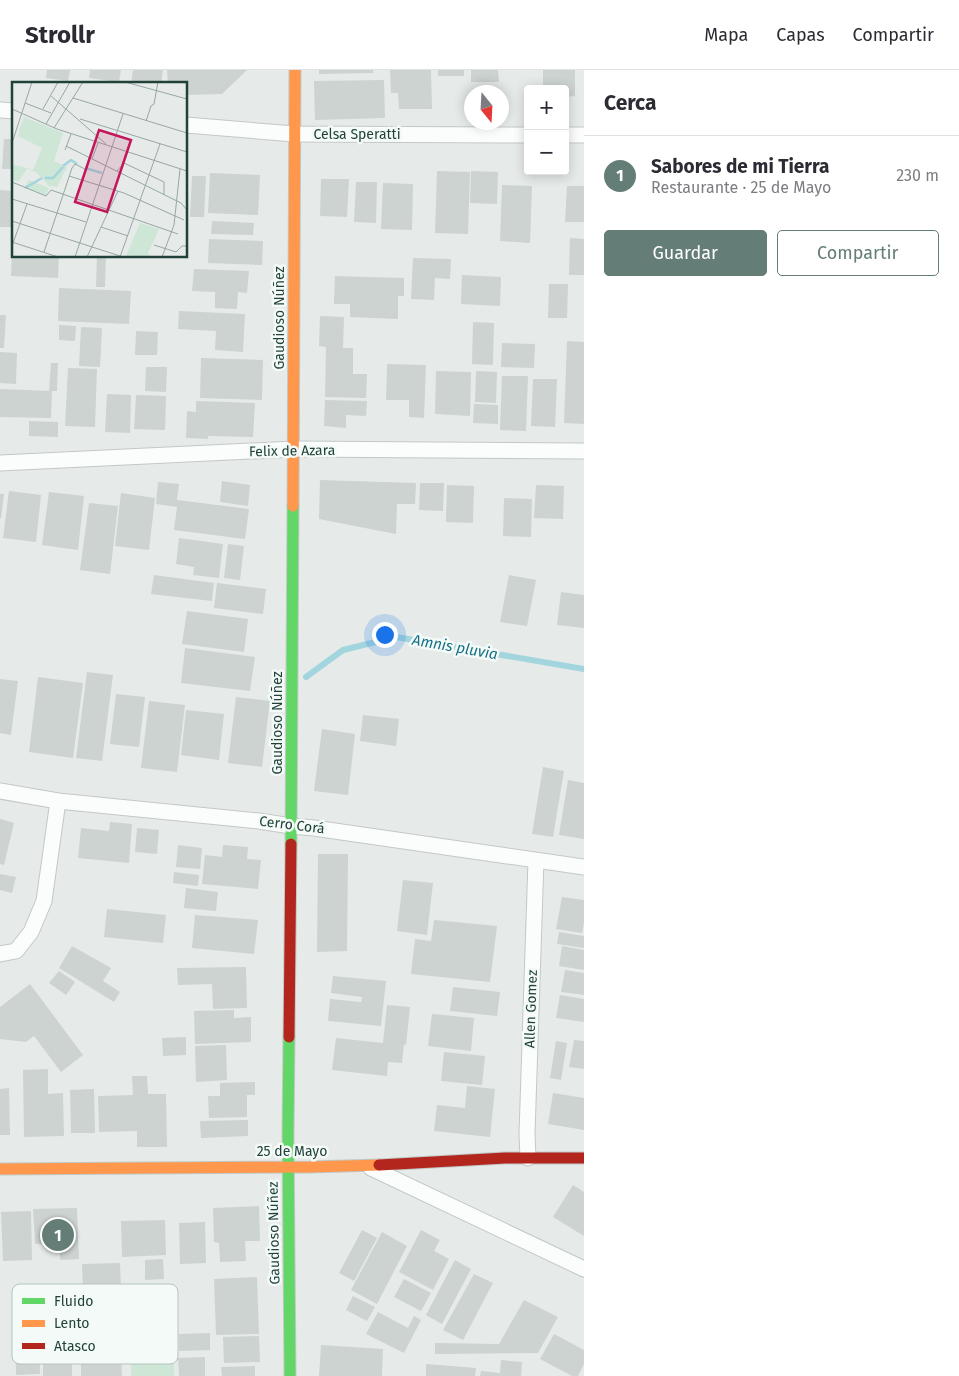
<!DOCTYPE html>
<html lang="es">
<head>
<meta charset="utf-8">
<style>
  :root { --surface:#fff; --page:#f2f2f3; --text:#2b2b33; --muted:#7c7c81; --line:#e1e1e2; --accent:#657d77 }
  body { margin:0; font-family:"Fira Sans",sans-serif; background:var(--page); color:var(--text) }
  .controls { position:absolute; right:15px; top:15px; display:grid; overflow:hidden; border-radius:5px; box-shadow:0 2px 12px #0003 }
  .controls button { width:45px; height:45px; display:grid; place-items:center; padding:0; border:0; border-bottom:1px solid var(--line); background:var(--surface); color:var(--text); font:25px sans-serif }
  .compass { position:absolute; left:464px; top:15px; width:45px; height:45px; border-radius:50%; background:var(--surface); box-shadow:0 2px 12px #0003; rotate:162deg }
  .you { position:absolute; left:384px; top:564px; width:18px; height:18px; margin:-12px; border:4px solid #fff; border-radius:50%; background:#1a73e8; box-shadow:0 0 0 8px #1a73e833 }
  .badge { display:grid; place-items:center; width:32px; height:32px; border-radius:50%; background:var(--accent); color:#fff; font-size:16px; font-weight:700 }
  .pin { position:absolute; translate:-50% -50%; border:2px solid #fff; box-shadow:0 1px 5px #0006 }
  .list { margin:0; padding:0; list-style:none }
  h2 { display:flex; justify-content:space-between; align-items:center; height:65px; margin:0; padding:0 20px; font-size:21px }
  h2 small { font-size:16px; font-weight:400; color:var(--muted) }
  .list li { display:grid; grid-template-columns:32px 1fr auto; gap:15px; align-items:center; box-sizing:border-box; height:80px; padding:0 20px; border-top:1px solid var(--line) }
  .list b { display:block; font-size:19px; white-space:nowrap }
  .list p { margin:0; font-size:16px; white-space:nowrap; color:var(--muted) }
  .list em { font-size:16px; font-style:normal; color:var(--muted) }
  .actions { display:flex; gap:10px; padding:15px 20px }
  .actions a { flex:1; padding:11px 0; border:1px solid var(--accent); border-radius:5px; text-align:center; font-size:18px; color:var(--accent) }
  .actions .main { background:var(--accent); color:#fff }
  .map { position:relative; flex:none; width:584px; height:1306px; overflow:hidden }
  header { display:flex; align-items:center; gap:30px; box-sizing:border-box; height:70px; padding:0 25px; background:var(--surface); border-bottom:1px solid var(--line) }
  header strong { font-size:24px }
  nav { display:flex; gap:28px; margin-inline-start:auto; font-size:18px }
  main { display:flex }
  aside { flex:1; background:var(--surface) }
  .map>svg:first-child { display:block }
  .green { fill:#cde6d5 }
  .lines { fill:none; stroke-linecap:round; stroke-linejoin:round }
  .stream { stroke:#a2d5de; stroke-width:6 }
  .building { fill:#ccd3d0 }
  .street-casing { stroke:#c3c8c6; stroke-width:17 }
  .fast-casing { stroke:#c1c9c6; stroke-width:13 }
  .slow-casing { stroke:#c1c9c6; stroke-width:13 }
  .jam-casing { stroke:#c1c9c6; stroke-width:13 }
  .street { stroke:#fbfcfc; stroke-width:15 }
  .fast { stroke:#63d668; stroke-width:11 }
  .slow { stroke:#ff974d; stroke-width:11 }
  .jam { stroke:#b3261e; stroke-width:11 }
  .labels { text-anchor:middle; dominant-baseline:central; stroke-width:5; stroke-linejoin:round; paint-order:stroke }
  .street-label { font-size:14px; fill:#20423a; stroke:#f4faf7 }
  .water-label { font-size:15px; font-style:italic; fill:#137085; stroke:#f4faf7 }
  .inset-river { fill:none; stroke:#a2d5de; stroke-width:2.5 }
  .inset-road { fill:none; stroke:#97a7a3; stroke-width:1 }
  .view { fill:#c2185b; fill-opacity:0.15; stroke:#c2185b; stroke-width:2.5 }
  .inset-edge { fill:none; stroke:#20423a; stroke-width:2.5 }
  .key { fill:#f4faf7; stroke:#b4c3be; stroke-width:1 }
  .key-label { font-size:14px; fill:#20423a }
</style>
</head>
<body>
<header>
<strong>Strollr</strong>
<nav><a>Mapa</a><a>Capas</a><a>Compartir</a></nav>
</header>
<main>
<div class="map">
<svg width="584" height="1306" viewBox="0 0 584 1306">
  <rect width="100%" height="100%" fill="#e6ebe9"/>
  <path class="green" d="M132,1251H174V1306H131Z"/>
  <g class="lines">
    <path class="stream" d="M306,607L343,580L396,567L584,599"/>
  </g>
  <path class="building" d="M47,0H70L68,11L46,8Z
    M90,0H121L119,12L89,8Z
    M133,0H163L161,14H131Z
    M167,0H247L222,24L186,25V14H168Z
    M319,0H373V3L319,4Z
    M390,0H431L432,39H399L398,23H391Z
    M438,0H464V6H438Z
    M471,0H498L499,12H471Z
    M543,0H575V26L565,27V19H543Z
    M384,10L385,48L315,50L314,11Z
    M4,69H14V99H2Z
    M437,101L470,102L468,164L435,163Z
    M471,101L498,102L497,134L470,133Z
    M210,103L260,105L258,145L208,143Z
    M192,106H206L204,147H190Z
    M321,109H349L347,147L320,146Z
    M356,112H377L376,153L354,152Z
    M383,113L413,114L412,160L381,159Z
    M502,115L532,116L530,173L500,171Z
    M567,116H584V152H565Z
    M0,120L14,121V157H0Z
    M212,151L254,153L253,165L211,164Z
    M570,168L584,169V205H569Z
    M209,169L263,171L262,195L208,193Z
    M12,180H14V186H59L58,208L11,206Z
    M97,186H106L105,217H96Z
    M413,188L451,189L450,209L435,208L434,230L411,229Z
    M194,199L249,201L247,223L238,222L237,239L215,238V222L192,221Z
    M462,205L501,207L500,236L461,234Z
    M335,206L404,208V226H398V249L350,247V234H334Z
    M549,214H568L567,248H548Z
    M59,218L131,221L129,254L58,251Z
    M179,241L245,244L243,282L215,280L216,261L178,259Z
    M0,245H6L4,278H0Z
    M320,246L344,247L343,278H353V304H367L366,328L325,327L326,277L319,276Z
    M473,252L494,253L493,295L472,294Z
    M59,255L76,256L75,271L59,270Z
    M81,257L102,258L100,297L79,296Z
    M136,261L158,262L157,285H135Z
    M567,271L584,272V354L564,353Z
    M502,273L535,274L534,298L501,297Z
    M0,282L17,283L16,314L0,313Z
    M201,288L263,290L262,330L200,328Z
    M51,293H58L57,321H52L51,348L0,347V319L49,321Z
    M387,294L426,295L424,348L409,347V330H386Z
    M146,297H167L166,322L145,321Z
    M68,298L97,299L95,357L65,356Z
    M436,301L471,302L470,346L435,344Z
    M476,301L497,302L496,333L475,332Z
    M502,306H528L526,361L500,360Z
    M533,309H557L555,357L531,356Z
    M107,324L131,325L130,363L105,362Z
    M136,325L166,326L165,360L134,359Z
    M325,330L367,331L366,346L346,345V358L324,356Z
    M196,331L255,333L253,367L208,366V369L186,368L187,341L196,342Z
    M474,334L498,335V354L473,353Z
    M29,351L58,352V367L29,366Z
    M320,410L416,413L415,434H397L396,464L319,449Z
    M222,411L250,415L248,436L220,432Z
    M158,412L179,414L177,430L249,439L245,469L174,460L177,437L156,434Z
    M420,413H444L443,441L419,440Z
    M447,415L474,416L473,453L446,452Z
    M536,415L564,416L563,449L534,448Z
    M9,421L41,425L36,472L3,468Z
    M49,422L84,426L78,480L42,475Z
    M121,423L155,428L149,480L115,476Z
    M0,424H4L1,448H0Z
    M504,428L532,429L531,467L503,466Z
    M89,433L118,436L110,504L80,500Z
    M179,468L223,474L219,508L193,505L194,497L176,494Z
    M228,474L244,476L240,510L224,508Z
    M154,505L214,513L212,531L151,524Z
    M509,505L536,510L527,556L500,552Z
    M217,513L266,519L263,544L214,538Z
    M561,522L584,525V558L557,555Z
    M187,541L248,549L244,582L182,574Z
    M185,578L255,587L250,621L181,613Z
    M87,602L113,605L102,691L76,688Z
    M38,607L83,613L73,688L29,682Z
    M0,609L18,611L11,665L0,663Z
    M116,624L145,627L139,677L110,674Z
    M236,627L270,631L262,697L228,693Z
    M149,631L185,635L177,702L141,698Z
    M186,640L224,644L219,690L181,685Z
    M363,645L399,649L396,676L360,671Z
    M322,659L355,664L348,725L314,721Z
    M543,697L564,701L553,767L532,764Z
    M568,710L584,713V769L559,765Z
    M0,749L14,753L4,795L0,794Z
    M110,752L132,754L129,793L78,788L81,758L109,761Z
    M137,758L159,760L157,784L135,782Z
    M178,775L202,778L200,799L176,797Z
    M223,775L248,777L247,789L261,790L258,819L202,814L205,785L222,787Z
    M318,784H348L347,881L317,882Z
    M174,802L199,805L198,816L173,813Z
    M0,804L16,807L12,823L0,820Z
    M403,810L433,813L427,865L397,861Z
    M186,818L218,822L216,841L184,838Z
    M562,827L584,830V853L582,863L556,859Z
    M107,839L166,845L163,873L104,867Z
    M195,845L258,850L254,884L192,878Z
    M434,850L497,856L490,912L411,904L415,869L431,871Z
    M559,862L584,866V878L557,874Z
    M72,876L111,898L103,911L120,922L114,932L59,898Z
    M562,876L584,880V900L559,896Z
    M246,897L247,938L213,939L212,914L178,915L177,898Z
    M565,900L584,903V925L561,922Z
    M59,901L75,912L66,925L49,913Z
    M333,906L386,911L381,956L328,951L330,929L361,932L362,927L331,923Z
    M30,914L83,985L61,1002L34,966L26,972L0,969V937Z
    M453,917L500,922L497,946L450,941Z
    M560,925L584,929V952L556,948Z
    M387,935L410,937L406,975L404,974L402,993L388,992L387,1006L332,1000L336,968L383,973Z
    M234,940V948L251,947V972L195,974L194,941Z
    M432,944L474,948L471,981L428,976Z
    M186,967V985L163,986L162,968Z
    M574,970L584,971V999L569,997Z
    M556,971L567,973L561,1010L550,1008Z
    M226,975L227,1010L196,1012L195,976Z
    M444,982L485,986L482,1015L441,1011Z
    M48,999V1024L63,1023L64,1066L24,1067L23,1000Z
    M132,1006H147L148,1024H166L167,1077H137V1061L99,1062L98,1026L133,1025Z
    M255,1012V1025H247V1047L209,1048L208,1026H220V1013Z
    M467,1016L495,1019L490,1067L434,1061L437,1035L465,1038Z
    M9,1018L10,1065H0V1019Z
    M94,1019L95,1063H71L70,1020Z
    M553,1023L584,1028V1060L548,1054Z
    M248,1050V1066L201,1068L200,1051Z
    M573,1115L584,1122V1166L553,1147Z
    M259,1136L260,1171H245L246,1191L220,1192L219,1173L214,1172L213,1138Z
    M77,1138L79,1189L60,1190V1173L35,1174L33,1139Z
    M31,1141L32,1190L3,1191L1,1142Z
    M165,1150L166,1185L122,1187L121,1151Z
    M205,1152L206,1193L180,1194L179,1153Z
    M362,1160L377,1168L354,1211L339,1203Z
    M421,1160L440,1170L434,1181L449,1189L433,1220L399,1202Z
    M382,1162L407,1176L377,1234L351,1220Z
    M163,1189L164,1209L145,1210V1190Z
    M455,1190L471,1199L442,1254L426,1245Z
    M120,1193L121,1220L83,1221L82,1194Z
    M474,1204L493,1213L463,1270L443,1260Z
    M257,1207L259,1264L216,1265L214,1209Z
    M404,1209L431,1223L421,1241L394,1227Z
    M353,1226L375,1237L367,1251L346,1240Z
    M524,1230L558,1247L538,1283L435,1284V1273L499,1274Z
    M378,1242L408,1258L414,1246L421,1250L404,1283L366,1264Z
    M15,1252H39L40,1304L16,1305Z
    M210,1263V1280L179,1281V1264Z
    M554,1264L584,1280V1294L578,1306H572L540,1289Z
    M259,1266L260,1292L224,1293L223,1267Z
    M321,1275L383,1279L382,1306H319Z
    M121,1286L122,1306H81V1287Z
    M205,1287V1306H179L178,1288Z
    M72,1290V1306H43V1291Z
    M501,1290L522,1292L521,1306H480L481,1301L500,1303Z
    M426,1294L476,1298L475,1306H426Z
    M255,1296V1306H222L221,1297Z"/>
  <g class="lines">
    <g class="street-casing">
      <path id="street" d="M0,40L14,41
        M186,55L294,64L528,65
        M565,65H584
        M0,393L294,379L584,381
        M0,721L58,731L259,751L291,756L314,758L584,797
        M0,884L16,881L31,862L44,831L58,731
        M528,1088L527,1064L536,790
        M371,1098L584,1199"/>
    </g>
    <g class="fast-casing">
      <path id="fast" d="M291,774L293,436
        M289,967L288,1064L290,1306"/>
    </g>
    <g class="slow-casing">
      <path id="slow" d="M293,436L295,0
        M0,1099L310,1097L379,1095"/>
    </g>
    <g class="jam-casing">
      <path id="jam" d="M289,967L291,774
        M379,1095L505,1088H584"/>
    </g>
    <use href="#street" class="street"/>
    <use href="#fast" class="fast"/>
    <use href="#slow" class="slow"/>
    <use href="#jam" class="jam"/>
  </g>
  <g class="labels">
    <g class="street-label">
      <text x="357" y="64">Celsa Speratti</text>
      <text transform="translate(279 248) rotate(-90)">Gaudioso Núñez</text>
      <text transform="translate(292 381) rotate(-1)">Felix de Azara</text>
      <text transform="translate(277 653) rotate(-90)">Gaudioso Núñez</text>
      <text transform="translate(292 755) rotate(7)">Cerro Corá</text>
      <text transform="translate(531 939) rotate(-88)">Allen Gomez</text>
      <text x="292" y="1081">25 de Mayo</text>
      <text transform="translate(274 1163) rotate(-91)">Gaudioso Núñez</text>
    </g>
    <g class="water-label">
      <text transform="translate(455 577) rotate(10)">Amnis pluvia</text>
    </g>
  </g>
  <g transform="translate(12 12)">
    <rect width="175" height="175" fill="#e6ebe9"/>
    <path d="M12,37L28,48L23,59L12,54L7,47ZM128,141L147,147L136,171L138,175L114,174Z" fill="#cde6d5"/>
    <path d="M12,35L51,51L42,79L55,85L45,105L37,104L24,90L15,87L7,99L0,98V82L21,88L30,66L6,54ZM17,43L28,48L23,59L12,54ZM17,98L37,106L34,113L12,106Z" fill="#cde6d5" fill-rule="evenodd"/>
    <path class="inset-river" d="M51,84L59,78L65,82M73,86L90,91M33,96H41L51,85M13,106L30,96"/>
    <path class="inset-road" d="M113,0L175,17M39,14L94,62M61,16L175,51M13,21L39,31M139,24L142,22L146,0M0,27L45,47L175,89M31,27L46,0M68,37L175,70M134,39L139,24M34,42L58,0M42,46L71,0M0,61L20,0M54,64L169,121L175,128M53,68L59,52M80,77L86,61M105,89L112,81L152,100V113M57,94L112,111L172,138M0,100L34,114L39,108L166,152M0,117L74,140M0,139L111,175M89,145L116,154M0,160L46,175M142,163L164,170L170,164H175M0,164L15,122M32,170L60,86L63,82L73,87M63,175L111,32M75,175L106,109M108,175L148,62M150,175L162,143L168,87"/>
    <path class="view" d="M87,48L119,58L95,130L63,120Z"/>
    <rect width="175" height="175" class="inset-edge"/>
  </g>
  <rect x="12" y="1214" width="166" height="80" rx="8" class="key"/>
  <rect x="22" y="1228" width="23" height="6" fill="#63d668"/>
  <rect x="22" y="1250" width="23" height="7" fill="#ff974d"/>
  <rect x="22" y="1273" width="23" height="6" fill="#b3261e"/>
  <g class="key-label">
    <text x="54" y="1236">Fluido</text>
    <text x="54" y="1258">Lento</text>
    <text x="54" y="1281">Atasco</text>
  </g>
</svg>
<div class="controls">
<button>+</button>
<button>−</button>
</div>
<svg class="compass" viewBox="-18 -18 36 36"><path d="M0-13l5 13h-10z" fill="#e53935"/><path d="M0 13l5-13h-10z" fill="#7c7c81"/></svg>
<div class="you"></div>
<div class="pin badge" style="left:58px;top:1165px">1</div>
</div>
<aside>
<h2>Cerca<small></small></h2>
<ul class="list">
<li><span class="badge">1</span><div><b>Sabores de mi Tierra</b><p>Restaurante · 25 de Mayo</p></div><em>230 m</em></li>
</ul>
<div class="actions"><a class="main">Guardar</a><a>Compartir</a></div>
</aside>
</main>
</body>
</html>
